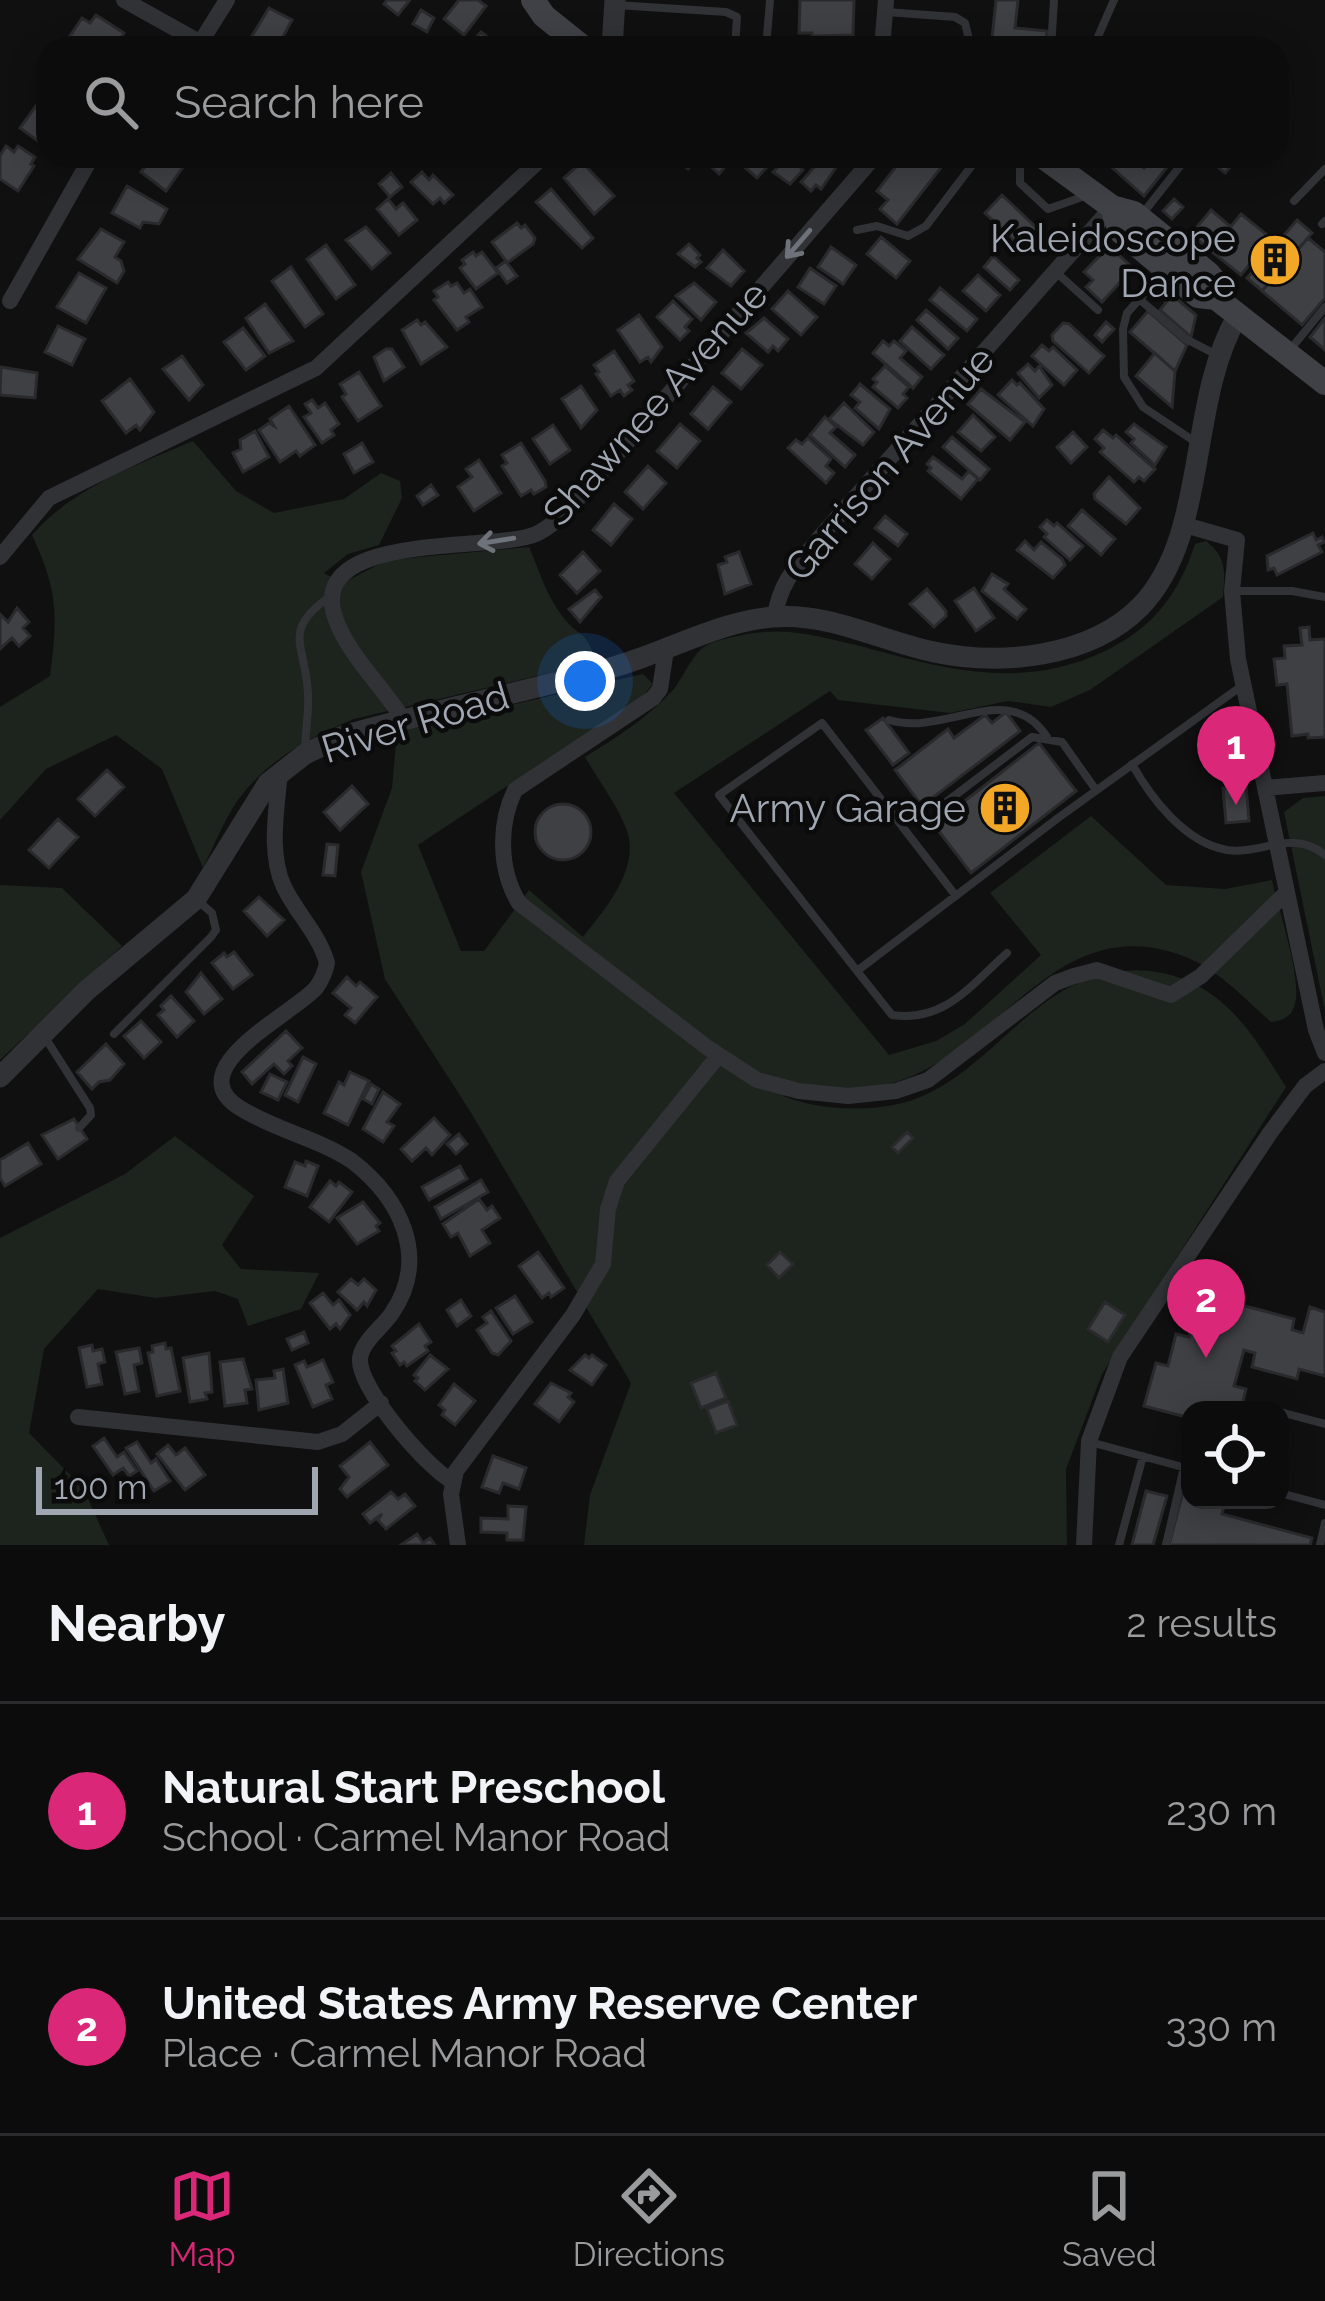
<!DOCTYPE html>
<html lang="en">
<head>
<meta charset="utf-8">
<style>
  :root { --surface:#0c0c0d; --page:#151516; --text:#f1f3f6; --muted:#9a9b9d; --line:#2c2c2e; --accent:#db2777 }
  body { margin:0; font-family:Raleway,sans-serif; background:var(--page); color:var(--text) }
  .controls { position:absolute; right:36px; bottom:36px; display:grid; overflow:hidden; border-radius:24px; box-shadow:0 6px 30px #0003 }
  .controls button { width:108px; height:108px; display:grid; place-items:center; padding:0; border:0; border-bottom:3px solid var(--line); background:var(--surface); color:var(--text); font:60px sans-serif }
  .scale { position:absolute; left:36px; bottom:30px; width:282px; box-sizing:border-box; padding-left:12px; border:6px solid #a0a7b2; border-top:0; font-size:33px; line-height:42px; white-space:nowrap; color:#a0a7b2; -webkit-text-stroke:9px #0b0b0c; paint-order:stroke }
  .you { position:absolute; left:585px; top:681px; width:42px; height:42px; margin:-30px; border:9px solid #fff; border-radius:50%; background:#1a73e8; box-shadow:0 0 0 18px #1a73e833 }
  .badge { display:grid; place-items:center; width:78px; height:78px; border-radius:50%; background:var(--accent); color:#fff; font-size:39px; font-weight:700 }
  .pin { position:absolute; translate:-50% -99px; filter:drop-shadow(0 3px 6px #0008) }
  .pin::after { content:''; position:absolute; top:63px; width:42px; height:36px; background:inherit; clip-path:polygon(0 0,100% 0,50% 100%) }
  .list { margin:0; padding:0; list-style:none }
  h2 { display:flex; justify-content:space-between; align-items:center; height:156px; margin:0; padding:0 48px; font-size:51px }
  h2 small { font-size:39px; font-weight:400; color:var(--muted) }
  .list li { display:grid; grid-template-columns:78px 1fr auto; gap:36px; align-items:center; box-sizing:border-box; height:216px; padding:0 48px; border-top:3px solid var(--line) }
  .list b { display:block; font-size:45px; white-space:nowrap }
  .list p { margin:0; font-size:39px; white-space:nowrap; color:var(--muted) }
  .list em { font-size:39px; font-style:normal; color:var(--muted) }
  .icon { flex:none; width:66px; height:66px; fill:none; stroke:currentColor; stroke-width:2; stroke-linecap:round; stroke-linejoin:round }
  .map { position:relative; flex:none; width:1325px; height:1545px; overflow:hidden }
  .search { position:absolute; background:var(--surface); box-shadow:0 6px 30px #0003; left:36px; right:36px; top:36px; height:132px; display:flex; align-items:center; gap:30px; box-sizing:border-box; padding:0 42px; border-radius:36px; color:var(--muted); font-size:45px }
  .sheet { height:588px; background:var(--surface) }
  nav { display:flex; justify-content:space-around; align-items:center; box-sizing:border-box; height:168px; border-top:3px solid var(--line); background:var(--surface); font-size:33px; color:var(--muted) }
  nav a { display:grid; justify-items:center; gap:6px }
  nav .on { color:var(--accent) }
  .map>svg:first-child { display:block }
  .green { fill:#1c241d }
  .building { fill:#3e4044; stroke:#2a2a2d; stroke-width:3 }
  .lines { fill:none; stroke-linecap:round; stroke-linejoin:round }
  .service { stroke:#313236; stroke-width:8 }
  .minor { stroke:#313236; stroke-width:16 }
  .tertiary { stroke:#313236; stroke-width:21 }
  .secondary { stroke:#3f4146; stroke-width:24 }
  .oneway { stroke:#6e727a }
  .labels { text-anchor:middle; dominant-baseline:central; stroke-width:9; stroke-linejoin:round; paint-order:stroke }
  .poi-label { font-size:39px; fill:#a0a7b2; stroke:#0b0b0c; text-anchor:end }
  .street-label { font-size:39px; fill:#a0a7b2; stroke:#0b0b0c }
</style>
</head>
<body>
<div class="map">
<svg width="1325" height="1545" viewBox="0 0 1325 1545">
  <rect width="100%" height="100%" fill="#101011"/>
  <path class="green" d="M193,441L236,491L274,513L344,499L381,473L400,481L402,498L379,545L348,554L324,573L343,583L387,560L529,547C539,570 547,597 563,617C581,640 585,627 596,662L354,719C310,737 267,760 238,800C224,820 214,846 203,868L162,769L116,735L46,769L0,820V707L50,676C58,614 58,591 32,535C73,488 136,465 193,441Z
    M1206,541C1227,558 1225,571 1223,597L1090,690L1051,707L1008,701L950,713L838,700L830,691L674,793L889,1055L936,1041L965,1024L1041,955L990,893L1091,816L1166,885L1225,889L1272,880C1278,909 1304,982 1294,1007C1290,1018 1281,1021 1271,1022C1245,999 1217,968 1183,956C1054,908 1001,1053 892,1083C857,1092 827,1089 792,1081L783,1096C823,1112 887,1114 927,1094C975,1071 1007,1029 1050,999C1105,960 1175,959 1226,1006C1250,1028 1269,1060 1286,1087L1102,1374L1066,1469L1067,1545H584L590,1495L631,1383L470,1111L385,979L361,872L392,788L397,732L643,674L653,684L641,698L418,845L461,951H484L529,890L583,937C604,910 638,872 628,834C622,812 597,778 585,757C617,737 646,719 672,691C683,679 691,656 704,647C714,640 737,636 748,634C788,627 817,636 856,645C942,668 1019,692 1105,651C1153,628 1179,594 1195,544Z
    M1325,796V1011L1284,812L1303,798Z
    M0,885L62,888L122,946L0,1060Z
    M175,1136L254,1196L222,1245L241,1269L319,1273L301,1309L248,1326L238,1299L215,1291L156,1298L98,1289L44,1349L29,1433L83,1488L109,1545H0V1238L125,1174Z"/>
  <path class="building" d="M387,0H407L409,1L398,15L384,4Z
    M459,0H478L486,6L464,35L444,19Z
    M800,0H854L853,35L812,36V33H799Z
    M996,0H1018L1015,28L1047,31L1045,48H991Z
    M269,8L292,20L277,48H251L256,38L252,36Z
    M421,10L434,18L427,32L413,24Z
    M96,15L124,33L118,43L115,41L110,48H76L66,42L82,18L90,23Z
    M481,32L502,48H467Z
    M38,103L48,110L45,146L20,128Z
    M6,146L14,152L18,146L35,157L31,164L34,166L18,191L0,179V156Z
    M153,156H168L183,167L166,191L141,172Z
    M680,156H700L688,169L677,160Z
    M715,156H734L719,174L708,164Z
    M750,156H769L765,161L769,165L757,178L742,165Z
    M788,156H807L798,165L803,170L790,184L773,172Z
    M824,156H844L821,189L816,185L811,191L801,182Z
    M904,156H950L897,224L880,209L888,200L877,191Z
    M1099,156H1138L1134,160L1144,168L1154,156L1175,157L1144,196Z
    M1210,156H1240L1225,173L1208,159Z
    M582,162L614,196L594,214L564,178Z
    M422,172L429,180L433,175L453,195L444,203L440,198L433,204L411,182Z
    M391,173L402,187L390,197L379,184Z
    M127,186L167,209L159,224L143,222L140,228L112,213Z
    M551,189L593,238L582,248L536,202Z
    M1002,195L1043,234L1026,252L985,213Z
    M388,199L396,209L403,203L417,220L399,235L377,209Z
    M1174,199L1183,207L1172,219L1163,211Z
    M1211,210L1231,227L1211,251L1191,234Z
    M1241,214L1271,238L1241,275L1211,251Z
    M1297,220L1312,233L1262,291L1247,278Z
    M517,223L521,228L525,225L535,238L533,244L507,263L517,276L507,283L496,268L506,261L492,242Z
    M366,227L390,253L372,269L346,240Z
    M101,229L124,242L115,257L121,261L124,271L117,283L78,259Z
    M881,237L910,261L896,278L867,254Z
    M1308,238L1325,252V298L1302,325L1262,291Z
    M689,244L700,255L697,258L701,262L695,267L678,254Z
    M326,245L355,285L336,299L307,259Z
    M1109,246L1133,268L1102,302L1086,287L1093,280L1084,272Z
    M831,247L856,265L843,284L818,267Z
    M723,250L744,271L731,286L707,268Z
    M473,252L476,256L482,252L498,273L476,289L460,268L465,264L462,260Z
    M993,256L1019,280L1010,290L984,267Z
    M291,267L323,314L305,327L272,281Z
    M810,268L836,286L824,304L798,287Z
    M79,273L106,288L86,323L57,307Z
    M978,275L1000,295L986,311L963,291Z
    M448,282L451,286L457,283L464,293L470,289L482,307L466,317L469,322L457,330L434,300L438,297L434,291Z
    M694,283L716,302L701,320L676,296Z
    M940,288L977,319L967,331L930,300Z
    M788,291L817,317L801,335L772,309Z
    M1172,295L1196,315L1191,337L1160,310Z
    M673,301L692,319L685,327L689,331L680,340L657,317Z
    M265,304L293,341L269,353L246,318Z
    M926,310L958,338L948,349L917,320Z
    M1148,311L1187,345L1175,371L1130,332Z
    M639,315L662,347L651,362L648,357L640,362L618,330Z
    M764,318L788,339L778,351L773,346L768,352L746,333Z
    M1325,318V350L1310,337Z
    M417,320L421,325L425,322L447,347L421,364L402,330Z
    M1106,322L1114,329L1102,342L1095,335Z
    M1063,323L1069,324L1104,356L1089,373L1053,341L1052,335Z
    M58,326L85,339L72,365L45,352Z
    M912,327L944,355L931,369L900,341Z
    M243,328L265,356L246,370L224,342Z
    M883,341L889,346L894,341L906,351L900,358L922,377L913,388L873,353Z
    M1042,345L1049,351L1053,347L1077,370L1064,385L1032,356Z
    M386,349H392L404,367L384,381L374,357Z
    M742,349L762,365L741,389L722,373Z
    M614,351L634,381L628,385L632,390L624,396L620,390L611,396L596,374L599,372L594,365Z
    M1155,353L1175,371L1172,407L1136,376Z
    M182,356L203,385L189,400L163,369Z
    M1028,364L1035,371L1039,366L1052,385L1039,398L1018,373Z
    M885,366L909,387L903,394L907,398L898,408L873,387L877,382L873,379Z
    M1,367L37,373L35,398L0,395Z
    M359,372L381,406L358,421L342,397L346,394L340,384Z
    M130,379L154,412L140,430L136,425L126,433L102,401Z
    M1012,380L1017,385L1020,383L1044,409L1033,426L998,395Z
    M860,384L890,409L879,429L855,408L860,402L851,395Z
    M581,386L597,410L581,428L562,399Z
    M713,387L731,402L708,429L691,414Z
    M981,389L1025,422L1010,440L968,404Z
    M312,400L318,408L325,403L339,424L331,430L334,435L322,443L304,417L311,413L305,404Z
    M844,403L874,432L863,445L829,419Z
    M289,406L315,445L300,456L296,451L280,462L259,430L269,423L274,426L270,419Z
    M973,415L995,437L981,451L958,432Z
    M825,417L836,427L830,433L855,455L845,467L810,435Z
    M680,424L700,441L677,468L657,451Z
    M1134,424L1166,447L1155,465L1131,443L1134,439L1126,432Z
    M553,425L570,450L550,464L533,439Z
    M1103,430L1113,438L1116,435L1155,469L1144,481L1139,477L1134,482L1100,452L1104,448L1095,439Z
    M255,431L269,457L243,472L233,453L241,449L240,440Z
    M1073,432L1087,447L1071,463L1057,447Z
    M952,437L989,469L980,480L943,447Z
    M808,438L831,459L826,466L834,473L826,483L788,448L796,440L802,444Z
    M362,443L373,462L354,473L344,454Z
    M521,443L545,481L546,487L534,494L531,490L521,496L502,466L507,463L502,455Z
    M933,457L962,479L969,471L978,479L961,499L928,471L931,468L927,464Z
    M479,460L501,493L474,511L458,487L472,477L466,469Z
    M648,466L666,483L643,509L625,492Z
    M1109,477L1140,508L1126,524L1095,499L1094,494Z
    M431,485L438,495L423,505L417,496Z
    M614,504L632,519L611,545L593,530Z
    M1082,510L1115,539L1101,555L1068,526Z
    M885,516L907,534L898,546L875,528Z
    M1047,520L1054,526L1057,523L1083,546L1070,560L1044,537L1047,534L1040,527Z
    M1313,533L1316,540L1322,537L1324,542L1318,545L1322,552L1277,575L1274,568L1268,570L1267,556Z
    M1025,541L1034,550L1041,542L1062,559L1065,565L1053,578L1017,550Z
    M873,543L890,559L872,579L855,564Z
    M583,552L600,571L577,593L560,575Z
    M739,552L751,584L725,594L718,565L727,562L725,557Z
    M992,574L1008,584L1004,589L1026,609L1017,619L982,591Z
    M974,588L994,618L976,631L955,601Z
    M927,589L946,611V616L934,627L910,604Z
    M595,590L601,597L580,622L569,609Z
    M17,608L29,622L23,628L30,636L19,646L12,638L0,649V614L8,622Z
    M1309,627L1310,640L1325,639V737L1308,738V734L1292,736L1287,684L1277,685L1274,659L1285,658L1284,646L1302,645L1300,628Z
    M1006,712L1020,731L922,806L895,770L948,729L954,738L985,715L992,723Z
    M883,718L909,753L893,765L866,730Z
    M1039,743L1076,791L971,873L934,825Z
    M107,770L124,787L95,816L78,799Z
    M352,786L368,804L340,830L324,812Z
    M1246,786L1249,821L1226,823L1223,788Z
    M535 832a28 28 0 1 1 56 0a28 28 0 1 1-56 0Z
    M58,819L78,837L49,868L29,850Z
    M327,844L338,845L335,876L323,875Z
    M259,897L284,920L267,936L244,911Z
    M234,952L252,975L233,989L212,963L224,953L227,957Z
    M201,973L222,999L204,1014L186,992Z
    M347,977L356,986L360,982L377,997L355,1023L345,1015L351,1008L333,993Z
    M171,996L194,1021L177,1037L158,1015L164,1010L161,1006Z
    M141,1021L161,1042L144,1058L124,1036Z
    M286,1031L302,1048L288,1061L292,1066L284,1074L274,1064L252,1084L242,1072Z
    M106,1044L124,1064L110,1080L99,1082L92,1089L77,1072Z
    M303,1057L316,1064L298,1102L285,1095Z
    M350,1072L369,1081L348,1125L324,1113L339,1082L344,1085Z
    M270,1074L287,1082L278,1100L261,1092Z
    M371,1084L379,1089L372,1104L363,1099Z
    M383,1092L400,1104L387,1122L394,1126L383,1142L363,1129Z
    M434,1118L450,1135L432,1155L426,1148L412,1161L401,1149Z
    M74,1119L87,1139L58,1159L42,1135Z
    M907,1132L913,1138L898,1153L892,1147Z
    M459,1134L467,1144L456,1154L447,1144Z
    M28,1143L41,1164L5,1186L0,1178V1160Z
    M306,1161L318,1166L307,1196L285,1187L295,1162L305,1166Z
    M460,1166L467,1179L429,1200L422,1187Z
    M481,1180L488,1192L441,1219L435,1207Z
    M330,1181L336,1186L339,1182L352,1192L329,1222L310,1207Z
    M479,1199L487,1210L492,1206L500,1218L482,1230L490,1243L470,1256L458,1233L451,1237L443,1224Z
    M363,1202L380,1223L376,1226L379,1231L357,1244L337,1218Z
    M538,1252L564,1288L551,1297L549,1293L542,1298L519,1266Z
    M780,1252L793,1264L779,1278L767,1265Z
    M351,1279L358,1285L364,1279L376,1290L367,1306L364,1302L357,1310L338,1292Z
    M323,1293L333,1305L339,1300L350,1315L340,1329L336,1324L330,1329L310,1303Z
    M1200,1294L1294,1319L1292,1330L1303,1333L1310,1307L1325,1312V1376L1299,1369L1297,1379L1252,1367L1255,1353L1244,1350L1234,1386L1246,1389L1241,1410H1190V1418L1144,1406L1156,1363L1168,1366L1176,1334L1189,1337Z
    M515,1296L532,1322L513,1334L496,1308Z
    M461,1300L471,1316L457,1326L447,1310Z
    M1105,1302L1125,1315L1108,1342L1088,1329Z
    M491,1311L511,1341L498,1355L492,1353L477,1330L487,1323L483,1317Z
    M419,1324L431,1342L425,1346L428,1351L407,1366L404,1362L400,1365L392,1353L396,1351L392,1346Z
    M304,1332L308,1343L292,1350L287,1339Z
    M165,1343L166,1349L171,1348L180,1391L157,1396L148,1353L153,1352L152,1346Z
    M92,1345L93,1351L102,1349L105,1362L98,1364L102,1384L87,1387L79,1348Z
    M139,1348L142,1363L134,1365L139,1391L125,1394L116,1352Z
    M209,1353L212,1392L205,1393L207,1399L190,1402L183,1358Z
    M430,1355L448,1369L425,1390L415,1381L418,1378L414,1375Z
    M585,1355L589,1358L592,1355L606,1365L592,1385L570,1370Z
    M243,1359L252,1389L245,1390L247,1403L225,1406L220,1362Z
    M323,1360L333,1382L326,1385L332,1399L313,1407L295,1365L304,1361L307,1367Z
    M283,1369L288,1403L259,1410L256,1380L275,1378L274,1371Z
    M716,1373L726,1398L701,1408L691,1383Z
    M551,1383L571,1393L568,1397L574,1402L559,1422L535,1404Z
    M454,1384L475,1401L455,1425L442,1415L445,1410L439,1405Z
    M728,1401L737,1425L716,1433L707,1409Z
    M104,1438L117,1457L124,1452L137,1471L129,1476L123,1468L113,1475L93,1446Z
    M137,1442L151,1463L156,1459L170,1481L154,1491L126,1448Z
    M370,1442L388,1465L347,1497L340,1489L349,1477L340,1466Z
    M168,1445L176,1455L185,1448L205,1475L185,1490L157,1454Z
    M493,1456L526,1468L519,1489L503,1483L499,1493L482,1487Z
    M1146,1491L1167,1496L1153,1545H1132Z
    M391,1492L398,1499L405,1494L415,1506L386,1529L378,1520L382,1514L370,1523L363,1514Z
    M1183,1492L1190,1494V1500L1225,1503L1222,1514L1312,1538L1310,1545H1169Z
    M508,1506L526,1507L523,1540H507V1533L481,1532V1518L508,1519Z
    M417,1534L423,1543L430,1538L435,1545H401Z"/>
  <g class="lines">
    <path class="service" d="M616,5L726,12L737,17L735,48
      M886,12L955,17L965,23L971,48
      M766,48L770,0
      M1051,48L1054,0
      M1093,48L1114,0
      M621,156L641,164L656,156
      M1025,156L1020,168V183L1048,209L1085,196
      M1294,201L1325,169
      M1144,212L1188,156
      M1322,224L1325,221
      M857,230L877,226L908,236L926,226L979,156
      M1057,273L1098,310
      M1161,275L1127,313L1123,329L1124,377L1143,407L1194,441
      M1139,299L1186,339L1215,354
      M1289,351L1325,307
      M1234,591H1292L1325,597
      M889,720C945,737 1009,678 1047,737
      M305,752C305,733 309,714 308,695C307,646 279,631 331,596
      M1132,764C1151,798 1185,843 1227,850C1262,855 1293,828 1325,855
      M937,809L1032,737L1062,742L1096,790
      M956,896L822,723L719,795L857,971L1058,818L1243,685
      M857,971L892,1015C944,1023 971,985 1007,953
      M114,1034L211,937L216,930L212,913L196,899
      M46,1039L90,1108L91,1115L79,1128
      M1249,1410L1251,1405L1271,1410
      M1280,1412L1325,1424
      M1090,1442L1190,1469
      M1280,1493L1325,1505
      M1119,1545L1143,1456
      M1166,1545L1184,1467
      M1320,1545L1325,1523"/>
    <path class="minor" d="M124,0L201,43
      M197,48L227,0
      M882,48L886,0
      M10,301L92,156
      M1185,525L1237,540L1232,591L1238,659L1316,1030L1325,1053
      M0,557L49,498L316,368L544,156
      M775,617C779,582 800,562 821,536L1112,207
      M666,650L660,689L653,698L515,790C498,825 499,870 519,903L708,1048L757,1080L799,1091L848,1096L896,1091L928,1080L1055,983L1074,976L1097,970L1171,995L1201,976L1287,892
      M403,719C382,686 350,657 336,620C302,529 493,553 536,534C556,525 570,506 585,491L875,156
      M280,771C277,808 268,853 284,887C297,914 319,934 327,963C325,973 322,980 316,988C293,1014 177,1069 240,1108C275,1130 317,1138 352,1161C400,1198 430,1257 392,1313C383,1327 363,1340 360,1358C357,1387 427,1468 452,1481
      M1265,788L1325,783
      M78,1417L318,1442L342,1434L381,1403
      M458,1545L451,1494L456,1471L573,1315L603,1264L608,1209L617,1181L719,1055
      M1084,1545L1089,1441L1120,1357L1270,1133L1305,1086L1325,1071"/>
    <path class="tertiary" d="M612,48L615,0
      M0,1077L86,991L196,899L268,783L305,754L343,736C434,710 527,692 617,666C669,651 719,621 774,617C828,612 881,641 934,652C1000,666 1089,658 1140,607C1209,537 1187,403 1237,317"/>
    <path class="secondary" d="M533,0L544,16L584,48
      M1042,156L1112,207L1134,213L1208,273L1213,279L1216,298
      M1112,207L1120,231L1198,296L1216,298L1325,383"/>
  </g>
  <defs><path id="oneway-shaft" d="M-6 0H5M1.5-3L5.5 0L1.5 3" fill="none" stroke-width="1.6" stroke-linecap="round" stroke-linejoin="round" transform="scale(3)"/></defs>
  <g class="oneway">
    <use href="#oneway-shaft" transform="translate(798 244) rotate(131)"/>
    <use href="#oneway-shaft" transform="translate(496 541) rotate(171)"/>
  </g>
  <defs>
    <g id="building-disc" transform="scale(2.7)"><circle r="9.5" fill="#f3a726" stroke="#0b0b0c"/><path d="M-4-6H4V6H1V3H-1V6H-4ZM-2.5-4.3h1.7v1.8h-1.7ZM.8-4.3h1.7v1.8H.8ZM-2.5-1h1.7V.8h-1.7ZM.8-1h1.7V.8H.8Z" fill="#111"/></g>
  </defs>
  <g fill-rule="evenodd">
    <use href="#building-disc" x="1275" y="260"/>
    <use href="#building-disc" x="1005" y="808"/>
  </g>
  <g class="labels">
    <g class="poi-label">
      <text x="1236" y="238">Kaleidoscope<tspan x="1236" dy="45">Dance</tspan></text>
      <text x="966" y="808">Army Garage</text>
    </g>
    <g class="street-label">
      <text transform="translate(655 403) rotate(-48)">Shawnee Avenue</text>
      <text transform="translate(889 463) rotate(-49)">Garrison Avenue</text>
      <text transform="translate(415 722) rotate(-17)">River Road</text>
    </g>
  </g>
</svg>
<div class="controls">
<button><svg class="icon" aria-label="locate" viewBox="0 0 24 24"><circle cx="12" cy="12" r="6"/><path d="M12 2v4M12 18v4M2 12h4M18 12h4"/></svg></button>
</div>
<div class="scale">100 m</div>
<div class="you"></div>
<div class="pin badge" style="left:1236px;top:805px">1</div>
<div class="pin badge" style="left:1206px;top:1358px">2</div>
<div class="search"><svg class="icon" aria-label="search" viewBox="0 0 24 24"><circle cx="10" cy="10" r="6"/><path d="M15 15l6 6"/></svg>Search here</div>
</div>
<section class="sheet">
<h2>Nearby<small>2 results</small></h2>
<ul class="list">
<li><span class="badge">1</span><div><b>Natural Start Preschool</b><p>School · Carmel Manor Road</p></div><em>230 m</em></li>
<li><span class="badge">2</span><div><b>United States Army Reserve Center</b><p>Place · Carmel Manor Road</p></div><em>330 m</em></li>
</ul>
</section>
<nav>
<a class="on"><svg class="icon" aria-label="map" viewBox="0 0 24 24"><path d="M3 6l6-2 6 2 6-2v14l-6 2-6-2-6 2zM9 4v14M15 6v14"/></svg>Map</a>
<a><svg class="icon" aria-label="directions" viewBox="0 0 24 24"><path d="M12 3l9 9-9 9-9-9zM9 14v-3h6M13 9l2 2-2 2"/></svg>Directions</a>
<a><svg class="icon" aria-label="saved" viewBox="0 0 24 24"><path d="M7 4h10v16l-5-4-5 4z"/></svg>Saved</a>
</nav>
</body>
</html>
